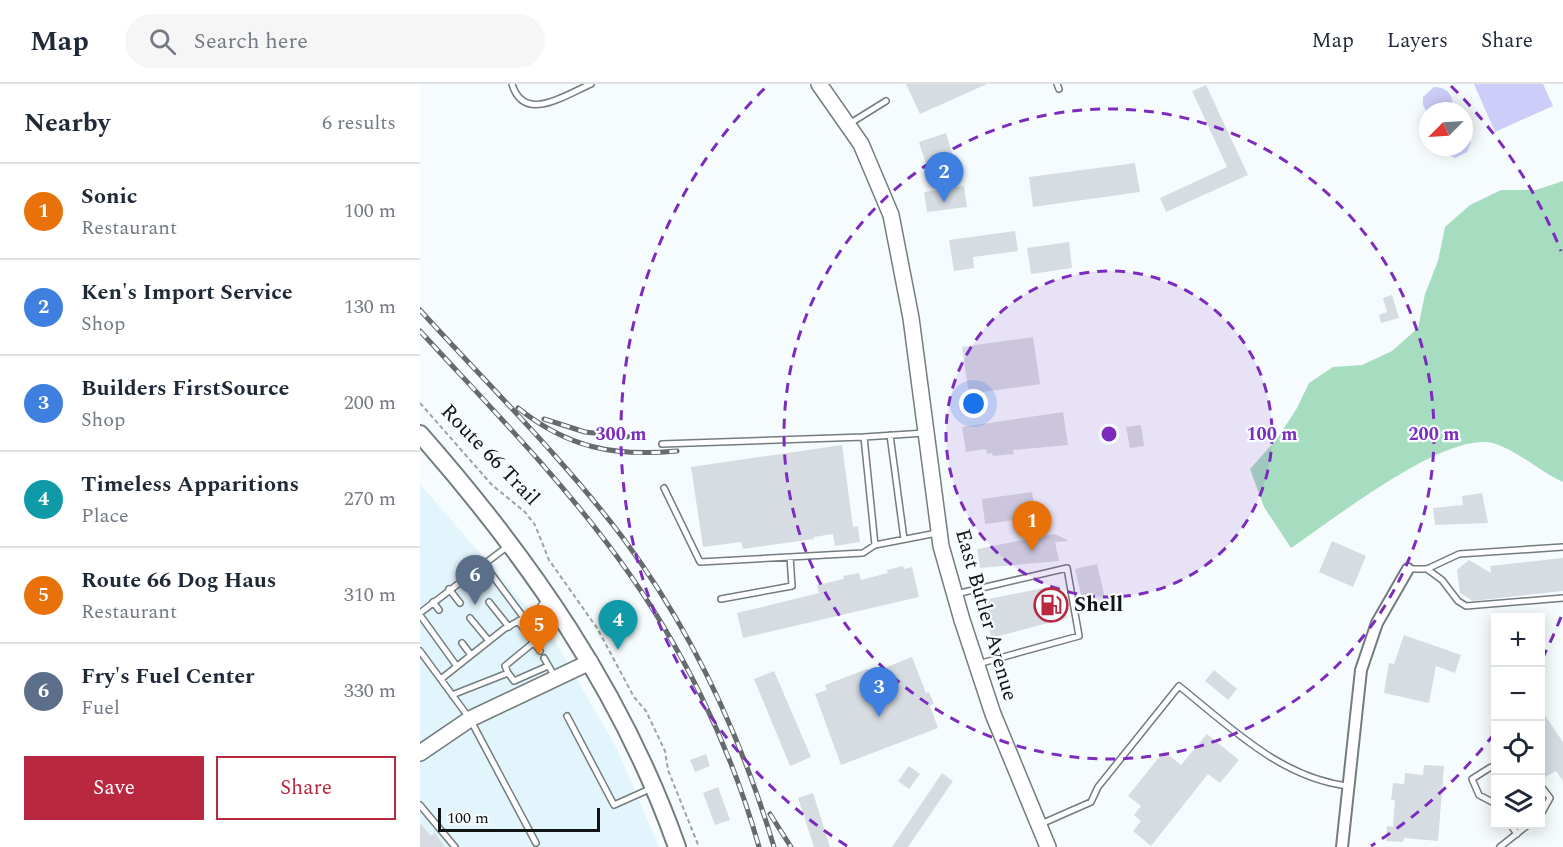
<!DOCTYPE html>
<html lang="en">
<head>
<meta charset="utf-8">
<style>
  :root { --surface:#fff; --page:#f6f6f7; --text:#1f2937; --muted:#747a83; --line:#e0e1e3; --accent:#b9283f }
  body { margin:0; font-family:Spectral,serif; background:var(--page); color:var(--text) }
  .controls { position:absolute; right:18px; bottom:18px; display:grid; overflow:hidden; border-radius:0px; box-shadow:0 3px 15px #0003 }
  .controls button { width:54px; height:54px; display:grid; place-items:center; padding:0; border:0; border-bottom:2px solid var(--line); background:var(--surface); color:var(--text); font:30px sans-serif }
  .compass { position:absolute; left:999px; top:18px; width:54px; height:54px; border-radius:50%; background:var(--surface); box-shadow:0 3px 15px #0003; rotate:246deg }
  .scale { position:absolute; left:18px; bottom:15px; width:162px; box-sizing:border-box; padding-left:6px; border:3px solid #111415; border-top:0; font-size:16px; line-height:21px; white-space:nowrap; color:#111415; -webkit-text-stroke:4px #f6fcfe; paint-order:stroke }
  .you { position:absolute; left:554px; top:320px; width:21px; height:21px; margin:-15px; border:4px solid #fff; border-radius:50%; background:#1a73e8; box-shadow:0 0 0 9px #1a73e833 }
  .badge { display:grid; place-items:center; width:39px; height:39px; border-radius:50%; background:var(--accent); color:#fff; font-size:20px; font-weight:700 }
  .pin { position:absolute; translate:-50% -50px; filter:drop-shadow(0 2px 3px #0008) }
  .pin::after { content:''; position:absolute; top:32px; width:21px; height:18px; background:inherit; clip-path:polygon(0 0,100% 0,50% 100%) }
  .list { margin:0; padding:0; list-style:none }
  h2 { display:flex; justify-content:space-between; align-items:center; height:78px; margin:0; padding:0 24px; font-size:26px }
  h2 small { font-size:20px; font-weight:400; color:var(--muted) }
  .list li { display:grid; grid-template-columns:39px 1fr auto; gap:18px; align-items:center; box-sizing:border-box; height:96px; padding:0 24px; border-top:2px solid var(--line) }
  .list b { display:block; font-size:22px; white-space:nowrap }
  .list p { margin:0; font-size:20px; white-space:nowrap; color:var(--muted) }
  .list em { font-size:20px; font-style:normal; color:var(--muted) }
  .actions { display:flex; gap:12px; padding:18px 24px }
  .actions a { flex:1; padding:14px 0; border:2px solid var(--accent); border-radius:0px; text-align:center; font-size:21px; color:var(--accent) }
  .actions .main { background:var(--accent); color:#fff }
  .icon { flex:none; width:33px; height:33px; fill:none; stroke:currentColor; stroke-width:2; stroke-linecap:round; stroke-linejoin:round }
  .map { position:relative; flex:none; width:1143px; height:763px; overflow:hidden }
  header { display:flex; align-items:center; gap:36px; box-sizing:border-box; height:84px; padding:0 30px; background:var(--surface); border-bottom:2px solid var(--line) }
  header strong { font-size:28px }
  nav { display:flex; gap:33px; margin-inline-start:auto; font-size:21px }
  .search { width:420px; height:54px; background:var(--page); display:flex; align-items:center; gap:15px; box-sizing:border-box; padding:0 21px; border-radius:33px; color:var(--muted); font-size:22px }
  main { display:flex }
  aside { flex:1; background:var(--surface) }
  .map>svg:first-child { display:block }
  .built { fill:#e3f5fc }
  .green { fill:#a6ddc0 }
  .water { fill:#cdcdfa }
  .building { fill:#d6dce2 }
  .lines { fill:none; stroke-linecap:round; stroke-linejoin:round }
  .lane-casing { stroke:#737c7f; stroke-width:8 }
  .street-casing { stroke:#737c7f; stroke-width:14 }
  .secondary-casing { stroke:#737c7f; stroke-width:18 }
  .primary-casing { stroke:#737c7f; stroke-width:20 }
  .path { stroke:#9da2a4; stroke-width:2; stroke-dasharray:4.5 3; stroke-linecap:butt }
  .lane { stroke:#fff; stroke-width:5 }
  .street { stroke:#fff; stroke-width:10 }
  .secondary { stroke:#fff; stroke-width:15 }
  .primary { stroke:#fff; stroke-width:16 }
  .rail-casing { stroke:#666a6c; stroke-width:5 }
  .rail { stroke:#f6fcfe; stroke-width:3; stroke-dasharray:9; stroke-linecap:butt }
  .ring { fill:none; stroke:#7b2cbf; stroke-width:3; stroke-dasharray:10 8 }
  .labels { text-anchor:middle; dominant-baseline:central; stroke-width:4.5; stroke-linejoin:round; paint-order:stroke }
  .street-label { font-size:21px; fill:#111415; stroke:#f6fcfe }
  .poi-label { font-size:21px; font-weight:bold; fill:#111415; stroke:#f6fcfe; text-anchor:start }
  .centre { fill:#7b2cbf; stroke:#f6fcfe; stroke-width:3 }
  .ring-label { font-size:18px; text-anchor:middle; font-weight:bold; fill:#7b2cbf; stroke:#f6fcfe; stroke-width:4.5; stroke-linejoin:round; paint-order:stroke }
</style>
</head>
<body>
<header>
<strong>Map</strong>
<div class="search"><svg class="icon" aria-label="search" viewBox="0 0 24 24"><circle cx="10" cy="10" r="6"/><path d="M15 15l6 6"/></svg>Search here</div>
<nav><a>Map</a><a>Layers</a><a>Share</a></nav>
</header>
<main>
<aside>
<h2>Nearby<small>6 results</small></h2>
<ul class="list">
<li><span class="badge" style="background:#e8710a">1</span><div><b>Sonic</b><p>Restaurant</p></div><em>100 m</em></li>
<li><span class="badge" style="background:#3f7fe0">2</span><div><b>Ken's Import Service</b><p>Shop</p></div><em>130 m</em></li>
<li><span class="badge" style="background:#3f7fe0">3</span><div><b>Builders FirstSource</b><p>Shop</p></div><em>200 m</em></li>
<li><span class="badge" style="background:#0f9aa8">4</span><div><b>Timeless Apparitions</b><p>Place</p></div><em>270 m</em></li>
<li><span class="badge" style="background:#e8710a">5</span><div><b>Route 66 Dog Haus</b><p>Restaurant</p></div><em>310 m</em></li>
<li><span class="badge" style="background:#5c6f8a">6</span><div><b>Fry's Fuel Center</b><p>Fuel</p></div><em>330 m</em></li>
</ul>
<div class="actions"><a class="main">Save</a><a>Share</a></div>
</aside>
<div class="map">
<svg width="1143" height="763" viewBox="0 0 1143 763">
  <rect width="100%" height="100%" fill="#f6fcfe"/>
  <path class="built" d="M0,400L132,552L197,665L239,763H0Z"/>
  <path class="green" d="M1143,97V398C1122,389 1088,359 1066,358C1015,355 914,435 871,464L844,423L830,385L857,355L877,324L889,299L913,283L942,281L972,267L998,244L1005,210L1018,177L1025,143L1050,121L1081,106H1116Z"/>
  <path class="water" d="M1054,0H1123L1133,22L1075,48Z
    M1014,3C1029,3 1036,14 1030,27H1008V30L1003,21V13Z
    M1044,46L1051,58L1047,68L1035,74L1026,70L1021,63H1044Z"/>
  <path class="building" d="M486,0H567L500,30Z
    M786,1L828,91L746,128L740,114L807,83L772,7Z
    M526,49L538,88L511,96L499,58Z
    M715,79L720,108L613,123L609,93Z
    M544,102L547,123L507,128L504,108Z
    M595,147L598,167L553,173L554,184L534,187L529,156Z
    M649,158L652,184L611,190L607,164Z
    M972,211L979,234L961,239L959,231L967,228L963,214Z
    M613,253L620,300L549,310L542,263Z
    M643,328L648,361L593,366L594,370L573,372L572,369L567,370L566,365L546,368L542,343Z
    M721,341L724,362L710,364L706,343Z
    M422,361L433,443L438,442L440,458L415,462L413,450L394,453V455L323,465L321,458L283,463L271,383Z
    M612,408L616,433L565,440L562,415Z
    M1062,409L1068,439L1015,441L1013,424L1043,421L1042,412Z
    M635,450L649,457L635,458L639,477L560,484L557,465Z
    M912,457L946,472L933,503L899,488Z
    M1143,474V507L1053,517L1040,509L1037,486L1049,476L1071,489L1070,482Z
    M677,480L686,519L664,523L655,485Z
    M483,482L484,485L492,483L499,513L323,554L317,529L399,509L397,501L424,495L423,492L439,489L441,496L468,489L467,486Z
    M639,501L647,534L571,554L563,516Z
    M984,551L1041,571L1035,589L1016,582L1009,619L964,609L969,579L974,580Z
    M492,573L506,609L509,608L514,620L510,622L518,644L421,681L395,610L407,606L405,601L447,585L449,590Z
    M794,586L817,605L808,616L785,597Z
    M354,587L391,673L370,682L334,595Z
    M1120,624L1143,658V697L1136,687L1120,696Z
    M787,650L819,676L800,699L788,690L731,762L713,747L721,737L714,731L721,722L708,712L744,667L761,681Z
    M286,670L290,682L275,688L270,676Z
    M1004,681L1024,682L1018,757L984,754L983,758L966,757L967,742L973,743L975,716H971L973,699L984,700L985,689L1003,691Z
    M489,682L500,690L489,705L478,697Z
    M522,689L533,697L488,763H472Z
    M298,703L310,736L295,741L283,709Z
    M393,709L410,763H394L378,714Z
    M0,739L11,752L15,749L25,763H0Z"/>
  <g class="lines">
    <g class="lane-casing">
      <path id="lane" d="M92,0C104,40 145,11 171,0
        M637,0L639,5
        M429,40L466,17
        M505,349L444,353L455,461L517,449
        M470,351L484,455
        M242,360L444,353
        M244,404L280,478L443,469L455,461
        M64,480L104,534
        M988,485H1007L1039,470L1143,463
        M1007,485L1022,496L1038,517L1046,522L1143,514
        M49,490L59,504
        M29,505L40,519
        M536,510L647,484L659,552L558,580
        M301,515L372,502L370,473
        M13,518L19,526
        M69,518L89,543
        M0,529L88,462
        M0,531L36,581
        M50,534L69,557
        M98,537L120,567
        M42,559L51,571
        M0,567L50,635L116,759
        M124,574L135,593
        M88,589L94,597L128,582
        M21,595L84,545L118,526L126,515
        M32,611L88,589L85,582L113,559
        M147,632L194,721L232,704
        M1076,685L1071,683L1052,695L1059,711L1076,720
        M1120,701L1130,714L1120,732
        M0,721L35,763
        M621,740L671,718L678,703L759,602C810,643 862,695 929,702
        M1090,740L1097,750
        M1080,763L1109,740"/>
    </g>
    <g class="street-casing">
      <path id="street" d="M922,763L941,586L957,539L988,485"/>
    </g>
    <g class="secondary-casing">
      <path id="secondary" d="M399,0L441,60L471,131L491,234L521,462L542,536L573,630L628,763
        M0,669L50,635L170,578"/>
    </g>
    <g class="primary-casing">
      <path id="primary" d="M0,350C108,473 202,607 257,763"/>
    </g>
    <path class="path" d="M0,319L72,401L105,428L115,441L129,476L177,544L214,613L226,627L245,667L248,686L279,763"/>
    <use href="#lane" class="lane"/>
    <use href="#street" class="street"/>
    <use href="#secondary" class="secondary"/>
    <use href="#primary" class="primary"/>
    <g class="rail-casing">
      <path id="rail" d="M0,226C68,301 142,373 203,454C272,547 321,652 354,763
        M0,247C68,321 139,393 198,474C261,560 310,660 339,763
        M98,324C148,364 195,373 257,367
        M124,335L165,348L210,353
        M350,730L371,763"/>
    </g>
    <use href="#rail" class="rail"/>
  </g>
  <circle cx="689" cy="350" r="163" fill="#7b2cbf" fill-opacity=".12"/>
  <g class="ring">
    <circle cx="689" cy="350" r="163"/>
    <circle cx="689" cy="350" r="325"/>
    <path d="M1141 533A488 488 0 0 1 1122 575M1074 650A488 488 0 0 1 951 762M427 762A488 488 0 0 1 347 2M1031 2A488 488 0 0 1 1141 167"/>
  </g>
  <defs>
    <g id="fuel-ring" transform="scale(1.725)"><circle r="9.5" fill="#f6fcfe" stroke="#b9283f" stroke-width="1.5"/><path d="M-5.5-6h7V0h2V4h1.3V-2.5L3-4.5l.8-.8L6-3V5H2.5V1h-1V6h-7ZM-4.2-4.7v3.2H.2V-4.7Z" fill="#b9283f"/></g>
  </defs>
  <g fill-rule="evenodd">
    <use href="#fuel-ring" x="631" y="521"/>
  </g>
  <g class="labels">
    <g class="street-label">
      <text transform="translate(70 371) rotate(46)">Route 66 Trail</text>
      <text transform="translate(566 531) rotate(74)">East Butler Avenue</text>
    </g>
    <g class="poi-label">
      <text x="654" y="521">Shell</text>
    </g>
  </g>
  <circle cx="689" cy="350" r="9" class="centre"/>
  <g class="ring-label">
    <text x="852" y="356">100 m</text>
    <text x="1014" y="356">200 m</text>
    <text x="201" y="356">300 m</text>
  </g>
</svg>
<div class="controls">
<button>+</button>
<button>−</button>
<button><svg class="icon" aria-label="locate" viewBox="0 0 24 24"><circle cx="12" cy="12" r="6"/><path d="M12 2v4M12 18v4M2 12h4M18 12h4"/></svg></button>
<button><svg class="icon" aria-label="layers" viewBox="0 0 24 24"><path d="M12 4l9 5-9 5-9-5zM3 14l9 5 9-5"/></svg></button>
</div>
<svg class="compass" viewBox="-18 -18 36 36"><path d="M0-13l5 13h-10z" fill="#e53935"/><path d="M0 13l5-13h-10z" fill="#747a83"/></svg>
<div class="scale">100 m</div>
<div class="you"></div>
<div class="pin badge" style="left:612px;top:467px;background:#e8710a">1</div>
<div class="pin badge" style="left:524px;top:118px;background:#3f7fe0">2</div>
<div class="pin badge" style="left:459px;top:633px;background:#3f7fe0">3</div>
<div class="pin badge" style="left:198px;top:566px;background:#0f9aa8">4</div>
<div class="pin badge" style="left:119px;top:571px;background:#e8710a">5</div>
<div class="pin badge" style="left:55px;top:521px;background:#5c6f8a">6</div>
</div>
</main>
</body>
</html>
